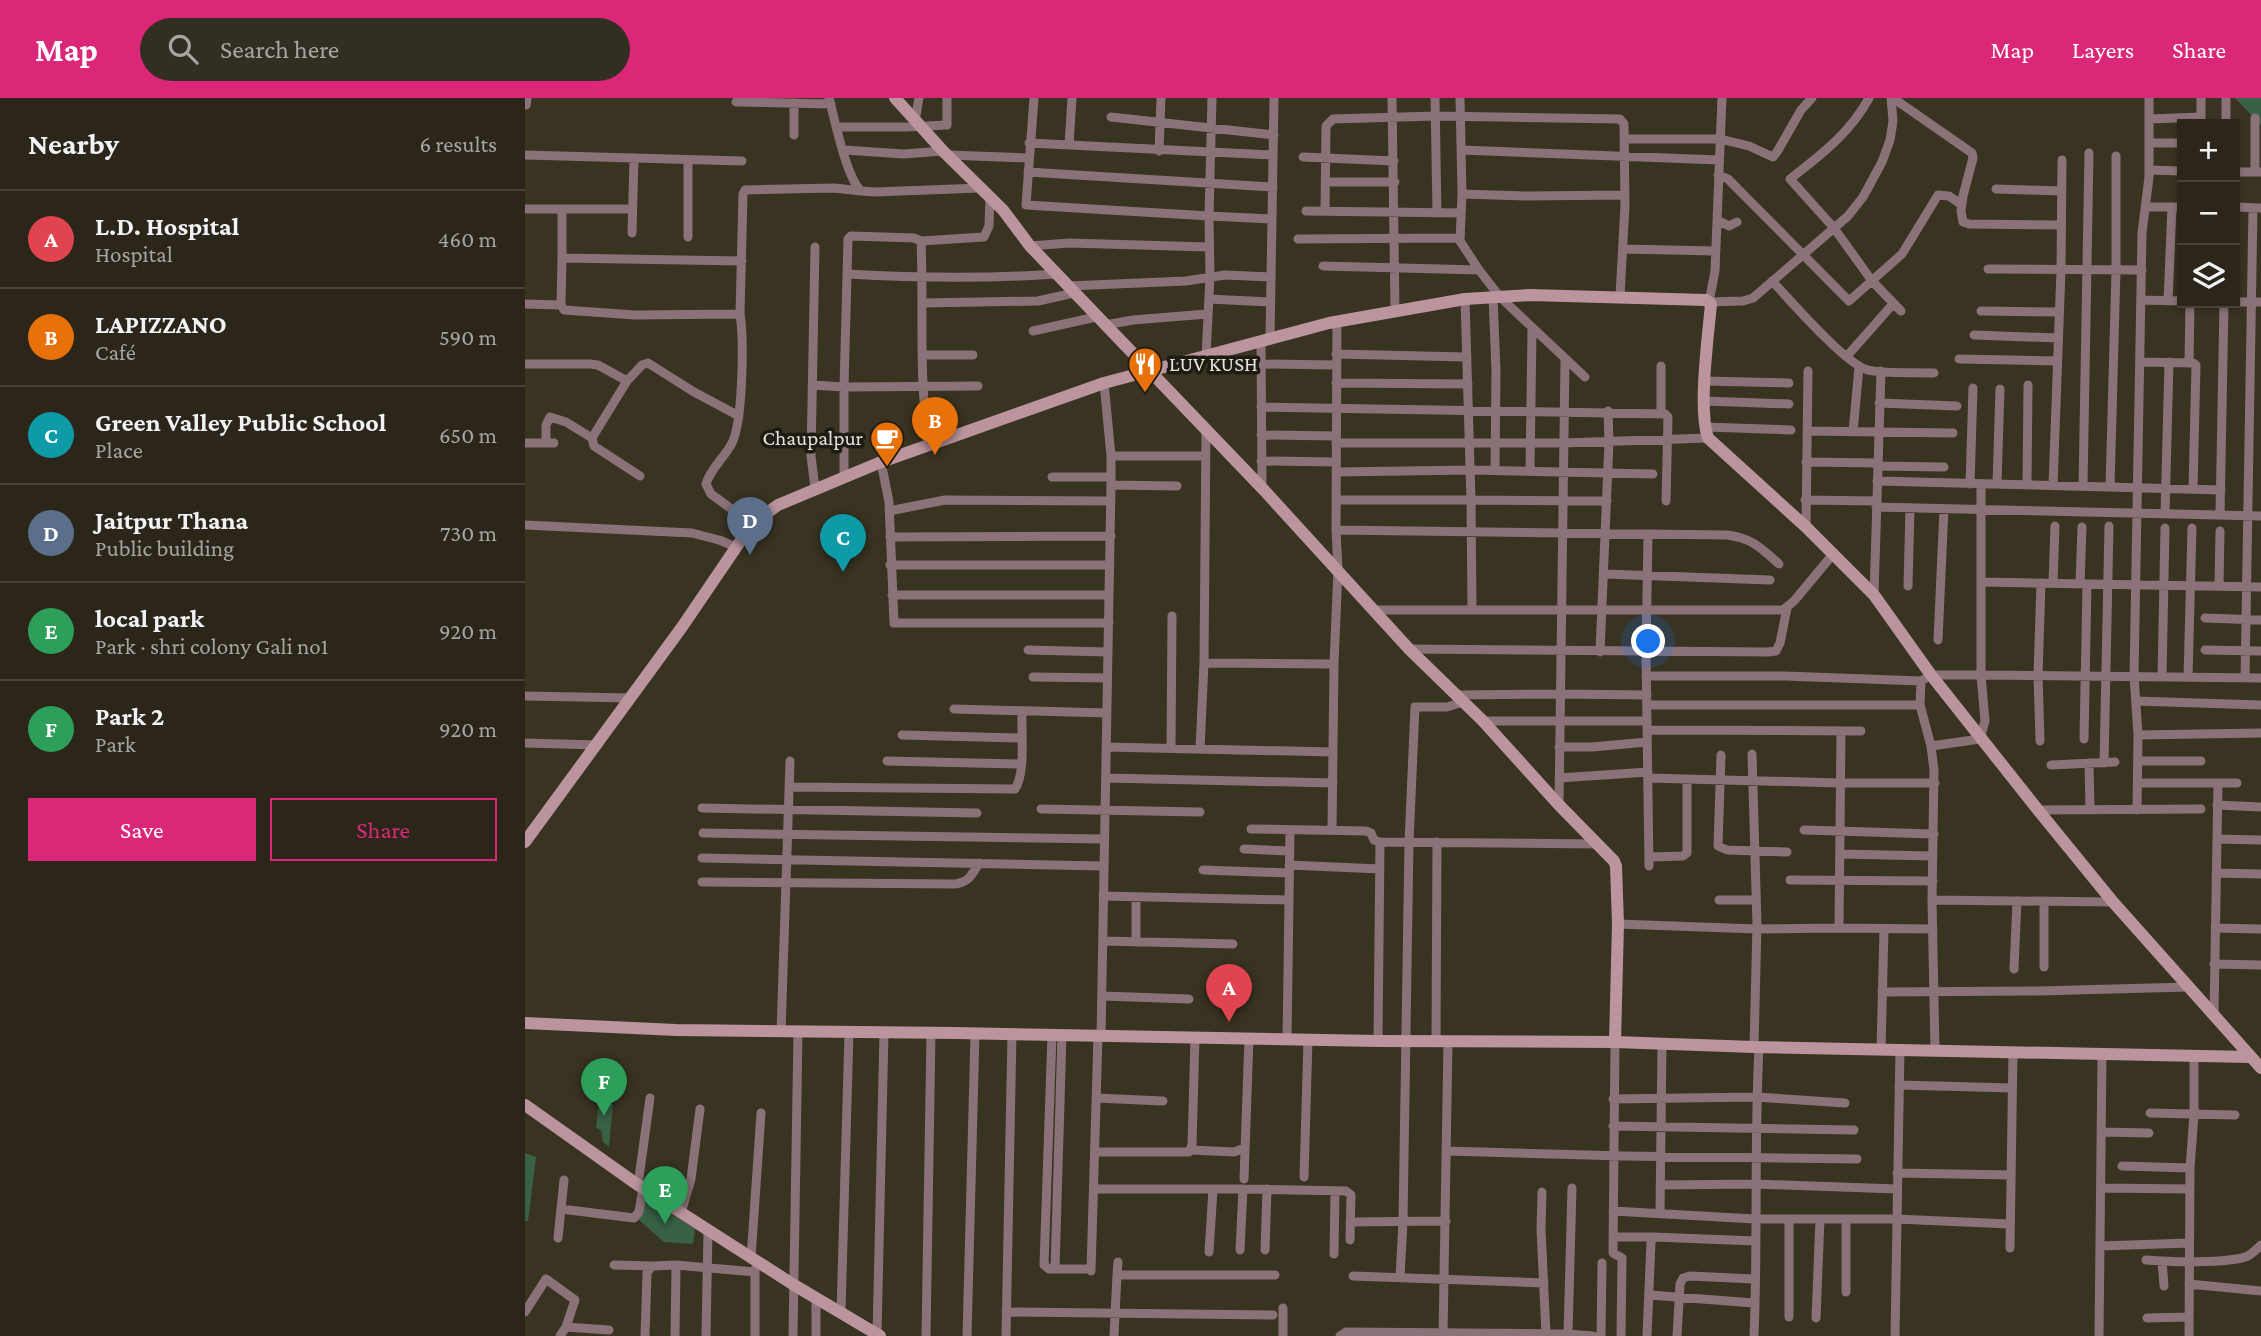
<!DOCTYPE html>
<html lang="en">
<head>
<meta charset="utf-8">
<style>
  :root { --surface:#2b2619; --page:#332e22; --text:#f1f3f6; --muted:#a6a5a2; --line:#474338; --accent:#db2777 }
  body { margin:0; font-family:"Crimson Pro",serif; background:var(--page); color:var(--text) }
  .controls { position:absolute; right:21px; top:21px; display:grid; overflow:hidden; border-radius:0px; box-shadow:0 2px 5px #0004 }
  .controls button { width:63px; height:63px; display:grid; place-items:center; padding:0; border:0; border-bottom:2px solid var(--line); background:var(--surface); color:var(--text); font:35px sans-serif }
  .you { position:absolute; left:1124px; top:544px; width:24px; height:24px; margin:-18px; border:5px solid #fff; border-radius:50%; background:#1a73e8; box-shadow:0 0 0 10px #1a73e833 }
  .badge { display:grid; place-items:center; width:46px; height:46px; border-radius:50%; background:var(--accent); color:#fff; font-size:23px; font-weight:700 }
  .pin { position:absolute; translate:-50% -58px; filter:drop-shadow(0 2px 4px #0008) }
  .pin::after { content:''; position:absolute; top:37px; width:24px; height:21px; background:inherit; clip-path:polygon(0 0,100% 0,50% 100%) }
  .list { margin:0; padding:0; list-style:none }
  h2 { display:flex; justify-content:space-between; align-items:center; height:91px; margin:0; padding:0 28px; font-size:30px }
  h2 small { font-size:23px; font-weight:400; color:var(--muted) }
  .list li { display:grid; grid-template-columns:46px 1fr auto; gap:21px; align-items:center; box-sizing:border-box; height:98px; padding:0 28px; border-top:2px solid var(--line) }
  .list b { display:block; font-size:26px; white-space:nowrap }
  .list p { margin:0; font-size:23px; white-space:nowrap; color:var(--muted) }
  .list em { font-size:23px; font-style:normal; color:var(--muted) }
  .actions { display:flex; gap:14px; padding:21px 28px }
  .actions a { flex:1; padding:16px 0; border:2px solid var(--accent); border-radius:0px; text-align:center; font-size:24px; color:var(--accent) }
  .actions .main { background:var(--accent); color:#fff }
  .icon { flex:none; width:38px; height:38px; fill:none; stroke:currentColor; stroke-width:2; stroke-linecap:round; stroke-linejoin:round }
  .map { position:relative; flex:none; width:1736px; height:1238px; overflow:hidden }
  header { display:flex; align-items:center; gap:42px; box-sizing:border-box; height:98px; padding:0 35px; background:var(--accent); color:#fff }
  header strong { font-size:33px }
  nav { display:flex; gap:38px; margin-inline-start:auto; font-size:24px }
  .search { width:490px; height:63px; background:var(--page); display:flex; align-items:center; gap:18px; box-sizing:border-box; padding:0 24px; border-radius:38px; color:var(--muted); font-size:26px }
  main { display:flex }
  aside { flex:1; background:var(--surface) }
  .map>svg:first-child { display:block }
  .green { fill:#386146 }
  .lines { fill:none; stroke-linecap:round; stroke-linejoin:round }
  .street { stroke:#8a7278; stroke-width:9 }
  .secondary { stroke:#bb949e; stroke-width:12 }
  .labels { text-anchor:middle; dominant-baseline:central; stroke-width:7; stroke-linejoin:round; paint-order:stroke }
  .poi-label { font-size:21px; fill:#e6e2d7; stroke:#1e1b13; text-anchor:start }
</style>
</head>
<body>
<header>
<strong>Map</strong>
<div class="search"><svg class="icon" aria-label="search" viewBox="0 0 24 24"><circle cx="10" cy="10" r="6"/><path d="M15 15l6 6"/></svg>Search here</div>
<nav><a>Map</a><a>Layers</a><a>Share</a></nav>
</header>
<main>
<aside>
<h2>Nearby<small>6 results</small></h2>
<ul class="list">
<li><span class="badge" style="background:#e0444e">A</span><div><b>L.D. Hospital</b><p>Hospital</p></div><em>460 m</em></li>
<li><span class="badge" style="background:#e8710a">B</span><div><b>LAPIZZANO</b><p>Café</p></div><em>590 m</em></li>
<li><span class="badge" style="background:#0f9aa8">C</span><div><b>Green Valley Public School</b><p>Place</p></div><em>650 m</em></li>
<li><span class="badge" style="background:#5c6f8a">D</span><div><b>Jaitpur Thana</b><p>Public building</p></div><em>730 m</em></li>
<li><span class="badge" style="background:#2e9e5b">E</span><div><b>local park</b><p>Park · shri colony Gali no1</p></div><em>920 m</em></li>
<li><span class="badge" style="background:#2e9e5b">F</span><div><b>Park 2</b><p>Park</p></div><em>920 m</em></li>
</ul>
<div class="actions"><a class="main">Save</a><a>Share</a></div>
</aside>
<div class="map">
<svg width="1736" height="1238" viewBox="0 0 1736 1238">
  <rect width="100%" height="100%" fill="#393321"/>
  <path class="green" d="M1710,0H1736V27Z
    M74,1000H83V1005L88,1006L84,1049L78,1044L76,1032L71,1030Z
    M0,1055L11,1059L3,1123H0Z
    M117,1098L170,1131L168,1146L139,1144L113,1121Z"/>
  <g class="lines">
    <path class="street" d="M304,0C310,22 321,79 336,93L350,94L455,90
      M509,0L501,107L684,118L685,179L681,258
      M687,0L684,118L747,121
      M867,0L870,213
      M910,0L912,115
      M935,0L937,96L935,143L954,172L975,199L1060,279
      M1197,0L1190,173L1184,204L1218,203L1228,200L1323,118L1338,99L1357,64L1365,42L1368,23L1366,0
      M1344,0C1325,35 1296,57 1265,81L1309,130L1347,183L1376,213
      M1368,0L1447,55L1448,60L1438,98L1436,113L1438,124L1444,126L1536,127
      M1676,0V26
      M1701,0V26
      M211,4L306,6
      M269,5V37
      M1,7L2,0
      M586,19L749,37
      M1730,20V74
      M1624,21L1676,19
      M390,23L394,0
      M311,29H381L422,27V0
      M1099,41H1195L1224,48L1248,59L1252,54L1276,12L1287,0
      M504,45L748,57
      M1624,45H1657
      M544,47L547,0
      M319,52L379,56L418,53
      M936,52L1194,62
      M634,53L636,0
      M0,57L217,63
      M423,57L503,60
      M778,59L869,63
      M163,62V139
      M1624,72L1657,73
      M503,74L748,89
      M1710,74H1736
      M1193,77L1203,81L1324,203L1377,156L1413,97L1424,98L1437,107
      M801,84H870
      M1471,91L1536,93
      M937,96L1001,98L1100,97
      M1620,109H1657
      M1710,109L1736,110
      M0,111H107
      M781,113L936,115
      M800,113L801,28L808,21L910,18L1095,21L1099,26L1100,107L1095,198
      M1192,122L1204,128L1212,124
      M107,135L109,60
      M773,141L934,140
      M396,143C399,210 393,279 404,347
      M505,148L544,145L684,149
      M290,149L286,358L290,390
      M1099,151L1190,153
      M37,160V111
      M217,163L37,160L36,207L39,212L110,217L215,216C219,241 218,323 207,345C200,359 185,371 181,386L186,396L227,426
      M798,168L954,172
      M1463,171L1617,172
      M322,176C392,180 461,181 531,176
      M1247,183C1265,202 1321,267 1343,272C1357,276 1392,274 1409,275
      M543,188L661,183L700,177L746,179
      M968,199L971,273L970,372
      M684,201L745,204
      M940,201L946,402L1082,403
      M1616,202L1657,203
      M1643,203L1647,109
      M1710,204H1736
      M398,205L513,203L549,195
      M0,206L36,207
      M1456,213L1534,214
      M215,216L218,96L220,92L309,90L336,93
      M580,227L608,222L682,216
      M508,233L571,219
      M1449,237L1533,240
      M745,241L749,0
      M736,243L737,390
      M811,256L942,259
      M398,257H448
      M1322,258L1368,206
      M1434,261L1532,263
      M1615,264L1668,265L1671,267L1668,391
      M1664,265L1665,205
      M0,266H65L73,267L102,283L117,267L123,265L169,294L214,318
      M736,266L811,267
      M1180,283L1264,285
      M811,285L943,286
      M287,287L319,289L453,288
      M1180,303L1264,306
      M1354,305L1432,308
      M736,309L1140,316L1143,319L1141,403
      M1136,315V268
      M1180,329L1266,332
      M1282,333L1428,335
      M1328,334L1334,269
      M736,337L811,338
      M67,340L102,283
      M0,345H29
      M21,345V327L25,319L41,324L67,340L69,348L115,378
      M811,345H1038L1183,340
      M586,358H680
      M736,363L811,364
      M356,364L364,404L369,525H584
      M1281,364L1352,365
      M1352,368L1419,369
      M1005,373L1007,231
      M811,374L946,372L1128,376
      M319,378V289L323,141L326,138L389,140L396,143L459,139L464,128L465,99
      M527,379H586
      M1352,383L1696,392
      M1445,386L1448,290
      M1472,386L1475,291
      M586,387L652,388
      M1502,387L1503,287
      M1528,388L1536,172L1537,62
      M1558,388L1564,55
      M1585,389L1591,172V58
      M811,402H946L947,512
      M1280,402L1351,403
      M1351,409L1736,418
      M364,413L420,402L586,403
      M1640,416L1644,264
      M1695,417L1699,205
      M0,427L167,435L194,442L211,449
      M1281,429L1283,273
      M811,432L1202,437C1227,440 1236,450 1254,466
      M1123,436L1121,554L1124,768
      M365,439L586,438
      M365,467H585
      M1079,476L1245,482
      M1457,484L1736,489
      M1528,485L1530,428
      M1555,486L1557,429
      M1383,488L1385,410
      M1694,488L1695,433
      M367,497H584
      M1349,497L1356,273
      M849,512H1258L1269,503L1309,455
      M1680,520L1736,522
      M1413,542L1419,411
      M884,551L1243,554L1251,553L1255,545L1262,510
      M503,552L583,554
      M1680,552L1736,553
      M1075,554L1084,344L1083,313
      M679,565L809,566
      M1121,578H1260L1396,583
      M508,579L581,580
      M1637,579L1640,430
      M1663,579L1667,430
      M1720,580L1728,110
      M932,597L1035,596L1122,597
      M0,598L106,600
      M1611,603L1736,607
      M1122,607H1395
      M429,611L582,615
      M958,623H1122
      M1122,632L1336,633
      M377,637L496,640
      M1613,637L1736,635
      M1559,641L1562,486
      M1515,643L1513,577L1516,485
      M0,645L73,647
      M1406,648L1455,641L1460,623L1456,577V386
      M581,649L808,654
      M1034,649H1067L1122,644
      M646,650L647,518
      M675,651L679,565L681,330
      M1227,656L1232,826L1229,949
      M1196,657L1193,748L1202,752L1262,754
      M362,663L496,666
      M1613,663H1676
      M1564,665L1565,712
      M1579,665L1584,428
      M1526,667L1590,664
      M582,680L808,685
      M1034,680L1123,674
      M1123,680L1316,685H1410
      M1614,685H1712
      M1693,685L1692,741L1736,742
      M264,689L490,691C501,675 496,633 497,613
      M1034,707L1040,262
      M1692,707L1736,709
      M177,710L452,715
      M516,711L675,714
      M1513,712L1676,711
      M1612,712L1613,637L1609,578L1617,135L1624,79V0
      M726,731L841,733L846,735L849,742L855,744L1072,746
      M807,732L809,566L813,471L811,432L812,223
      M1279,732L1409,736
      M178,735L578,741
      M719,751L765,753
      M1315,756L1408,758
      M1125,759L1158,758L1162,755V681
      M177,760L578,768
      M764,767L855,771
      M678,772L764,775
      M1691,775L1736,776
      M1265,782L1408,783
      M177,784L430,786C444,784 447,777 454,765
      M578,798L764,802
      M1194,802H1231
      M1407,802L1588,804
      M1519,803V869
      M1093,826L1232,831L1314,830L1316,633
      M1314,830L1408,831
      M1690,830L1736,831
      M578,843L708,846
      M611,844V799
      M1689,866L1736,867
      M1489,871L1492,803
      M1357,894L1513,893L1663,889
      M577,898L664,901
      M1689,917L1692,741
      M256,934L265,663
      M527,937L519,1167L524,1171H566
      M576,938L586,387V358L579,285
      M762,942L765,732
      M853,943L855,744
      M911,944L912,744
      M1090,944L1088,1155L1097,1160L1096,1238
      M1356,952L1359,831
      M1410,953L1407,802L1409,672L1406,648L1395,607L1396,583L1406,577H1456L1736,580
      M1374,987L1487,990
      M571,1000L638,1003
      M1088,1001L1231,999L1320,1005
      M1625,1015L1710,1017
      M1088,1028L1329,1032
      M1576,1034L1624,1035
      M666,1052L709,1054L720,1050
      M921,1053L1098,1058L1332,1061
      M570,1054H664L667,1047L670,940
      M1597,1068L1665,1070
      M1372,1075L1486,1077
      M779,1079L783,942
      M719,1081L724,940
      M113,1087L125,1000
      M1136,1087L1230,1086L1372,1091
      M1576,1090L1665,1091
      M569,1091H718L821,1093L826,1097L825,1142
      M1017,1094L1016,1131L1021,1236
      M36,1111L109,1120L114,1114L118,1090
      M1088,1113L1230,1121H1371L1485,1126
      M156,1115L166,1081L175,1011
      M1135,1115L1137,946
      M1264,1121V1219
      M825,1124L921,1123
      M1088,1139H1128
      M33,1140L39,1082
      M1575,1148L1664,1145
      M1485,1150L1488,954
      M715,1152L718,1091
      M740,1152L742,1091
      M684,1154L688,1091
      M809,1156L810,1093
      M226,1160L236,1015
      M1621,1162C1644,1164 1703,1166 1723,1158C1728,1155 1732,1151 1736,1147
      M1637,1163L1639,1188
      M89,1167L127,1168
      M530,1171L537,937
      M566,1173L573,938
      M592,1177L593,1164
      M828,1178L1019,1185
      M875,1180L878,1123L884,744L890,609H922L938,604
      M1664,1186L1736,1193
      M1321,1194V1121
      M1125,1197L1229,1205
      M0,1214L21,1181L50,1202L41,1229L35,1238
      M316,1214L324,935
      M481,1214L748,1217
      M1291,1220L1295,1121
      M1622,1220L1664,1219
      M41,1229L84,1232
      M352,1236L359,935
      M1043,1236L1047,1090
      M120,1238L122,1175L127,1168L151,1167L230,1174
      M150,1238L151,1167
      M181,1238L183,1132
      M230,1238V1171
      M268,1238L273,934
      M291,1238V1199
      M401,1238L406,936
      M442,1238L450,936
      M481,1238L487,936
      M589,1238L592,1177H750
      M758,1238V1210
      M815,1238L821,1234L1043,1236L1068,1238
      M918,1238L923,944
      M1076,1238L1077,1165
      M1122,1238L1126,1144L1128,1139L1231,1143
      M1152,1238L1155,1186L1158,1180L1165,1178L1229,1181
      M1229,1238C1233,1142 1229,1046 1234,949
      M1370,1238L1375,952
      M1574,1238L1577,956
      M1664,1238L1665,1070L1669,1016V957"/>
    <path class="secondary" d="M370,0L418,53L478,112L505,148L737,390L884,551L958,623L1034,707L1089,763L1091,768L1093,826L1090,944
      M0,744L157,529L227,426L253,407L356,364L579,285L804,225L940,201L1005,197L1181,202L1186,206C1183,240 1173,311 1183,340L1281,429L1349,497L1406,577L1513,712L1588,804L1736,970
      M0,925L151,932L430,935L853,943L1090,944L1229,949L1724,959
      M0,1007L113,1087L269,1187L355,1238"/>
  </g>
  <defs>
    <g id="restaurant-pin" transform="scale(1.75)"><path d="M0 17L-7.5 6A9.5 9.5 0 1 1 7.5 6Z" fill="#e8710a" stroke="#1e1b13"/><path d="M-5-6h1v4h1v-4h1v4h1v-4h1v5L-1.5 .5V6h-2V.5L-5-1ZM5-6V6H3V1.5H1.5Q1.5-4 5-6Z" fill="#fff"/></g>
    <g id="cafe-pin" transform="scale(1.75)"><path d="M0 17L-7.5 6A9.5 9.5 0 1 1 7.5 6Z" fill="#e8710a" stroke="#1e1b13"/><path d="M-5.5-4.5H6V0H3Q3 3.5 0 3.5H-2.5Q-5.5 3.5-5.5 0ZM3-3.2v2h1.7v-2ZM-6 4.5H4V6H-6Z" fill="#fff"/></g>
  </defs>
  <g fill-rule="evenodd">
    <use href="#restaurant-pin" x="620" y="266"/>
    <use href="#cafe-pin" x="362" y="340"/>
  </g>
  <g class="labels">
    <g class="poi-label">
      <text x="644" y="266">LUV KUSH</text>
      <text x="338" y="340" text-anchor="end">Chaupalpur</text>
    </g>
  </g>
</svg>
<div class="controls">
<button>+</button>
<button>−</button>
<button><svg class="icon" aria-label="layers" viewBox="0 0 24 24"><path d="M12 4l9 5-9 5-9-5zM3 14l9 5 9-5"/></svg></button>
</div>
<div class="you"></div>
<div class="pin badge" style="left:704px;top:924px;background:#e0444e">A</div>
<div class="pin badge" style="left:410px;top:357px;background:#e8710a">B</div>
<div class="pin badge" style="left:318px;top:474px;background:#0f9aa8">C</div>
<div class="pin badge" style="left:225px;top:457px;background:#5c6f8a">D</div>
<div class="pin badge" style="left:140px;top:1126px;background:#2e9e5b">E</div>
<div class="pin badge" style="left:79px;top:1018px;background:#2e9e5b">F</div>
</div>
</main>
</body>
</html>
